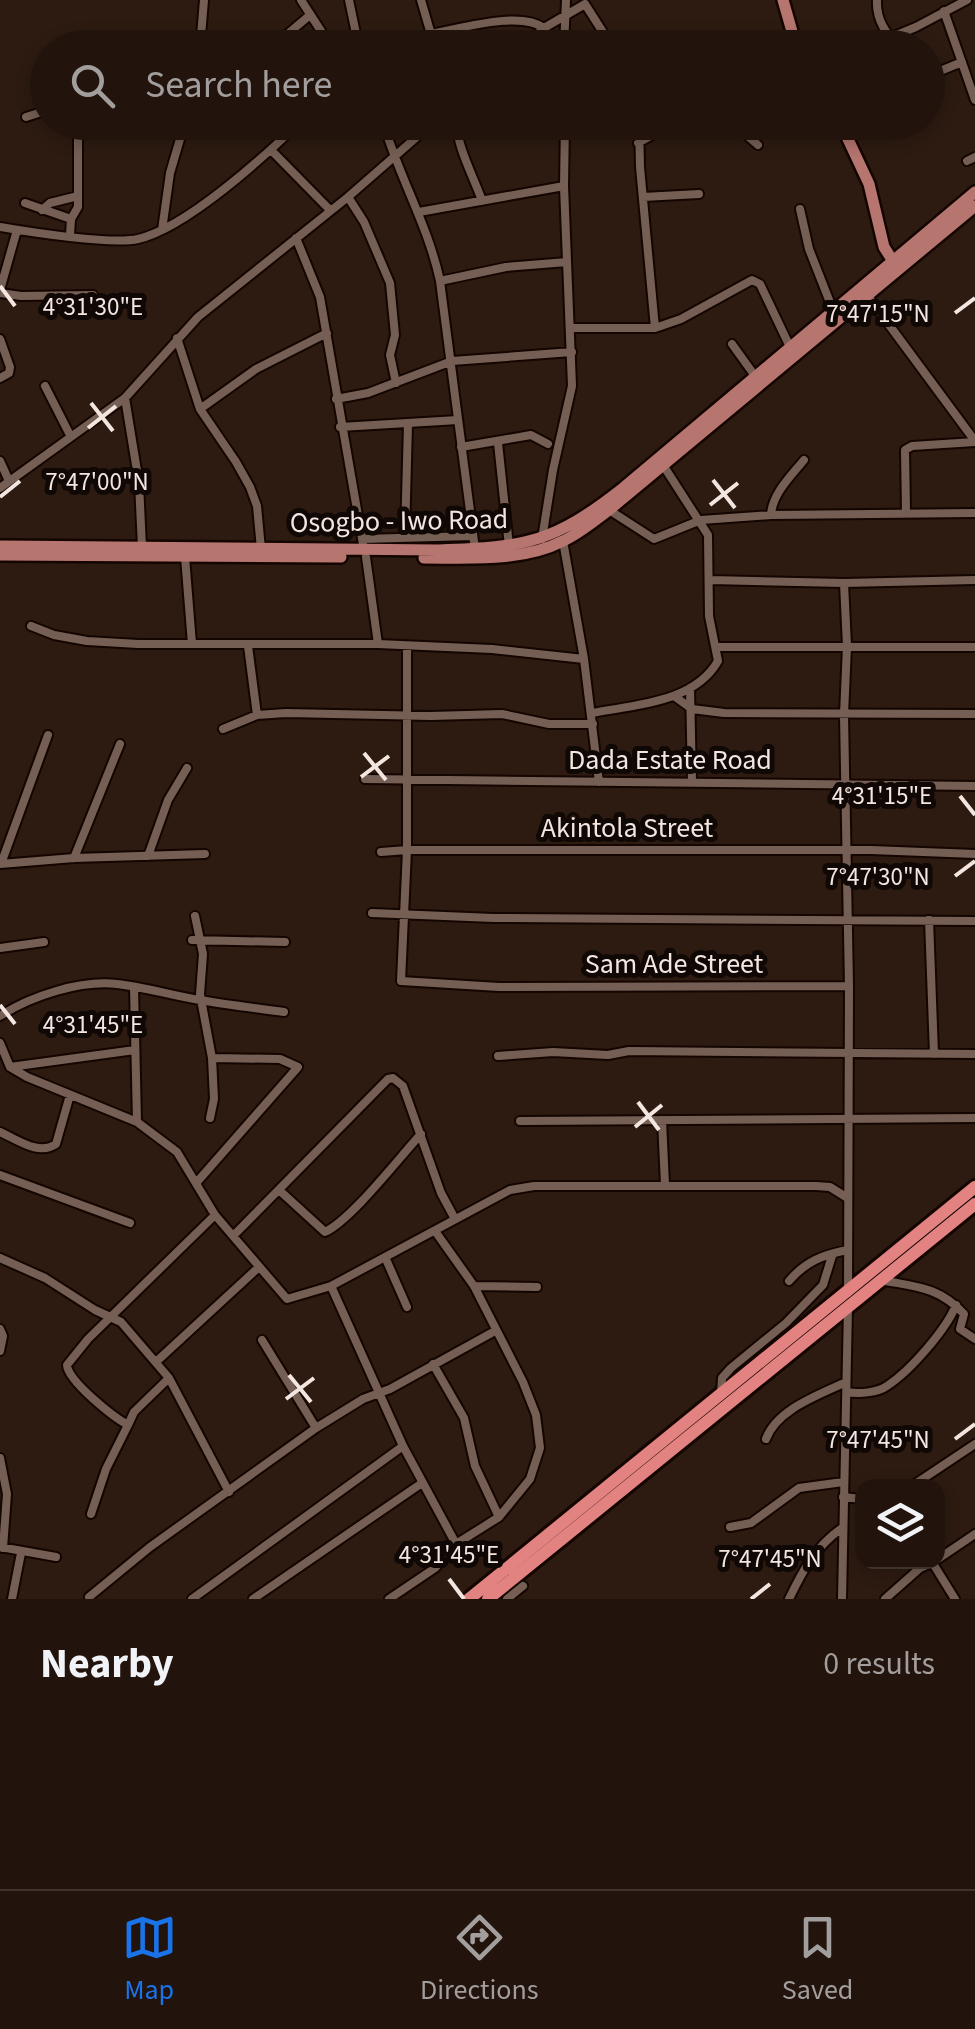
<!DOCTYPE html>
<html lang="en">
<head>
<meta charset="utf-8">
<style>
  :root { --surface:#22140d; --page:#2e211b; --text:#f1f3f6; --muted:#a29e9d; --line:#3f332e; --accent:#1a73e8 }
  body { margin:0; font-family:"Source Sans 3",sans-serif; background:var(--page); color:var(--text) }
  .controls { position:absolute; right:30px; bottom:30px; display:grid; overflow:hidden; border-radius:20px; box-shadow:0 5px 15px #0003 }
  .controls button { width:90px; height:90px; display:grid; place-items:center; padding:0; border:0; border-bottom:2px solid var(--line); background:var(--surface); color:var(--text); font:50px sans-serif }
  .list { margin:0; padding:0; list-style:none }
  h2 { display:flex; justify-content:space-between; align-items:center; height:130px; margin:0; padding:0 40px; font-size:42px }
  h2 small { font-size:32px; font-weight:400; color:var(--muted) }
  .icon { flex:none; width:55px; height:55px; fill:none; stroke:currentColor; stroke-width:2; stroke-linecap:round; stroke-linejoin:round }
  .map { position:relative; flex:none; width:975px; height:1599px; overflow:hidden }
  .search { position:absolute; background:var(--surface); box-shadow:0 5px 15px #0003; left:30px; right:30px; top:30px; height:110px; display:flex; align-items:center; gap:25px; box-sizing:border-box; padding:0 35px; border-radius:55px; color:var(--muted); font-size:38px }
  .sheet { height:290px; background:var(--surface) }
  nav { display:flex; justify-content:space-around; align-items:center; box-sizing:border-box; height:140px; border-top:2px solid var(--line); background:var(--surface); font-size:28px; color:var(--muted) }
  nav a { display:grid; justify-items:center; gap:5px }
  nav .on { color:var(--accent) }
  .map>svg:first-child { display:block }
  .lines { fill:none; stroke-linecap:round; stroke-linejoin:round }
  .street-casing { stroke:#140501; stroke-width:12 }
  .primary-casing { stroke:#140501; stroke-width:16 }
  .highway-casing { stroke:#140501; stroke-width:18 }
  .street { stroke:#755f54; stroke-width:8 }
  .primary { stroke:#b6756f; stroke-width:11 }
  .highway { stroke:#e28381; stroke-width:12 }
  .ticks { fill:none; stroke:#f3e6e0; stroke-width:4 }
  .labels { text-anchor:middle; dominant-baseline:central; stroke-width:10; stroke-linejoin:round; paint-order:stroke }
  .street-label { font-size:28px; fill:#f3e6e0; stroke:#0f0805 }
  .ticks-label { font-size:25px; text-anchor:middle; fill:#f3e6e0; stroke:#0f0805; stroke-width:10; stroke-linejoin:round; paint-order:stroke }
</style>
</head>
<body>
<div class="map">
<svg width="975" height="1599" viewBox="0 0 975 1599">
  <rect width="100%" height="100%" fill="#2d1b11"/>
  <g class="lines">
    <g class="street-casing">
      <path id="street" d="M301,0L332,48
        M349,0L359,48
        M421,0L435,48
        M877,0C876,20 886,34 900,48
        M944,11L975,100
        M430,34C460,29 520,10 544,28
        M139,36L189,48
        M200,48L204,0
        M271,48L310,15
        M522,48L544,28L585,4L613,48
        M564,48L566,0
        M865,48L916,27L967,0
        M928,76L962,62
        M26,117L48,110
        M383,122C399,177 428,225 440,281L475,549
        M458,122C453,139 476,182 482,201
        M639,122L640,167L655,328
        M731,122L758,145
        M638,143L663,129L740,130
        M271,150L329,209
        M967,161L975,157
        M348,197L364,222L390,283L395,335L390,355L396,383
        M643,197L699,194
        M25,203L71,219
        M800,209L809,249L833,310
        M42,210L50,203L78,196
        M419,212L564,186
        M0,227C29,232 112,245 138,239C186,228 264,157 300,122
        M162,230L170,173L185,122
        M70,235L71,219L78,207V122
        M296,238L320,297L364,550
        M440,281L506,267L567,262
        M0,290L17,230
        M0,293L21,296L93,295
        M867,295L975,441
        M572,328H655L681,319L752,280L760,284L790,347
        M177,338L200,409L236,462L250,487L257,506L261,549
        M0,339L10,367L9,373L0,378
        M732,344L755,376
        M45,386L71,437
        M125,398L139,483L142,547
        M336,399L368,393L452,361L572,352
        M200,409L256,369L327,333
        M340,427L458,420
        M498,443L509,546
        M461,447L531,435L548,444
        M0,461L9,481
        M0,488L125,398L198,317L348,197L434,122
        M609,510L654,539L701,520L771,515L975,513
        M906,512L905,450L912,446L975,442
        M771,515C772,494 791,476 804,460
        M405,536L408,424
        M362,539L472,536
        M542,539L553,470L572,386L564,186L565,122
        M563,541L584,659L599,782
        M185,557L192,644
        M366,557L378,644
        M711,580L844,583L975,580
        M844,583L847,646L844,715L849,986L848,1293
        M31,626L54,635L87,641L138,644H378L492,649L584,659
        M248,646L257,715
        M407,646V850L401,981L499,987L849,986
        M717,647H975
        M690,688L692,782
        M674,696L692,709L724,713L975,714
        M592,713C634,705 694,703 718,661L709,616L708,535L663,465
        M223,729L257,715L286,713L431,716L502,714L549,724H593
        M365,779L975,786
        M381,852L407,850H871L975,854
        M148,856L168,800L187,768
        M74,858L120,744
        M0,864L74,858L205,854
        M1,864L48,735
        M372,913L493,918L975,921
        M195,916L203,954L200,994L212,1058L214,1099L210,1118
        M929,920L934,1054
        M192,940L285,942
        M0,948L44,942
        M134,987L137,1122
        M0,1016C31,996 80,980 117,984C145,987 173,996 200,1000C228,1005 256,1008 284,1012
        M0,1043L10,1067L27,1077L137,1122L177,1152L215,1215L287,1299L331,1286L510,1190L534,1186H816L830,1187L846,1197
        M498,1056L553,1052L608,1055L629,1051L975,1054
        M10,1067L135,1050
        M662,1120L665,1185
        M520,1121L975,1118
        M0,1132C18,1140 39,1156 56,1144L70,1095
        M0,1175L130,1223
        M197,1182L298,1067L280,1059L212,1058
        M279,1190L325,1232C352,1219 398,1159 421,1134
        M233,1236L388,1079L393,1078L403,1086L441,1193L455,1219
        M385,1257L407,1307
        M0,1258L45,1278L95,1310L121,1322L169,1378L229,1492
        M881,1280C915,1287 938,1286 964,1314L960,1329L975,1339
        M789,1281C806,1261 823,1255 847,1250
        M331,1286L403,1446L456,1544
        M474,1286L537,1287
        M0,1329L3,1336L0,1351
        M262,1340L316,1428
        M157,1361L259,1267
        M433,1364L464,1418L475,1466L499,1517
        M169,1378L134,1412L128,1425C113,1417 68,1381 67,1365L88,1339L215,1215
        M847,1392C859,1394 877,1393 887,1386C910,1371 946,1330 956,1305
        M721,1394L722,1378L731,1368L786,1323L823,1285L832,1256
        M766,1439C777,1409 819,1395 846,1382
        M0,1458L7,1494L3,1548
        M912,1486L975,1444
        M843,1497L862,1499
        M91,1514L106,1469L128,1425
        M730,1527L751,1523L799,1488L843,1482
        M0,1547L56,1557
        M938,1559L975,1534
        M932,1562L955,1599
        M89,1597L150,1547L316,1428L363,1399L390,1389L495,1331
        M12,1599L21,1553
        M192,1599L403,1446
        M253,1599L422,1483
        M389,1599L435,1568L456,1544L499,1517L530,1479L540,1448L536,1415L523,1382L474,1286L435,1231
        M507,1599L523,1586
        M789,1599C803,1570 815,1547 842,1528
        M842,1599L848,1307
        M885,1599L920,1568L933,1562"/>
    </g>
    <g class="primary-casing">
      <path id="primary" d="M783,0L793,35L801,48
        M840,122L869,184L884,247L896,266
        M0,546L439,550C527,547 553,543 623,488L975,192
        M0,555L341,557
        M424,558C469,558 522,562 563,541C580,533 594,521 609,510L975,206"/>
    </g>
    <g class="highway-casing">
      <path id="highway" d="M469,1599L975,1187
        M488,1599L975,1204"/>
    </g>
    <use href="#street" class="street"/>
    <use href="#primary" class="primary"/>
    <use href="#highway" class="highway"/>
  </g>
  <path class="ticks" d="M0,286L15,306M955,313L975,298M91,403L113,431M88,428L116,406M713,480L735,508M0,497L20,481M710,505L738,483M364,753L386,780M361,777L389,756M960,796L975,815M955,876L975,861M0,1005L15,1024M638,1102L659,1130M635,1127L662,1105M289,1375L311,1402M286,1399L314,1378M955,1439L975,1424M449,1579L464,1599M751,1599L770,1584"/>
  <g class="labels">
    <g class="street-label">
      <text transform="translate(399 521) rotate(-1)">Osogbo - Iwo Road</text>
      <text x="670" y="760">Dada Estate Road</text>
      <text x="627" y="828">Akintola Street</text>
      <text x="674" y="964">Sam Ade Street</text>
    </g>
  </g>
  <g class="ticks-label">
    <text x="93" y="315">4°31'30"E</text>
    <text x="878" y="322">7°47'15"N</text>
    <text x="97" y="490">7°47'00"N</text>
    <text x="882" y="804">4°31'15"E</text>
    <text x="878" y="885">7°47'30"N</text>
    <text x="93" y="1033">4°31'45"E</text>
    <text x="878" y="1448">7°47'45"N</text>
    <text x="449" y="1563">4°31'45"E</text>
    <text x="770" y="1567">7°47'45"N</text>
  </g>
</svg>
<div class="controls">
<button><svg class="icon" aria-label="layers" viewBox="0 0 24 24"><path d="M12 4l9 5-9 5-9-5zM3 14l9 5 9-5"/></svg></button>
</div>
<div class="search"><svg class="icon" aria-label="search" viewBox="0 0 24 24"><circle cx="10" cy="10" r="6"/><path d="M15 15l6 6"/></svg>Search here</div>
</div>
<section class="sheet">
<h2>Nearby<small>0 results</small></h2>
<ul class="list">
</ul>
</section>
<nav>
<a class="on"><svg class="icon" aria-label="map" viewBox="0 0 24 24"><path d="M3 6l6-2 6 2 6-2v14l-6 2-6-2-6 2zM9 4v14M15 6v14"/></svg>Map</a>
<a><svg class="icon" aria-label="directions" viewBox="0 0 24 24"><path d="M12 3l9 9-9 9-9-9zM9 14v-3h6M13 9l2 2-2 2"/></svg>Directions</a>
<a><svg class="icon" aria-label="saved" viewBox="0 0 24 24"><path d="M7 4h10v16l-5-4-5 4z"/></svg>Saved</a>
</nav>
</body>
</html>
